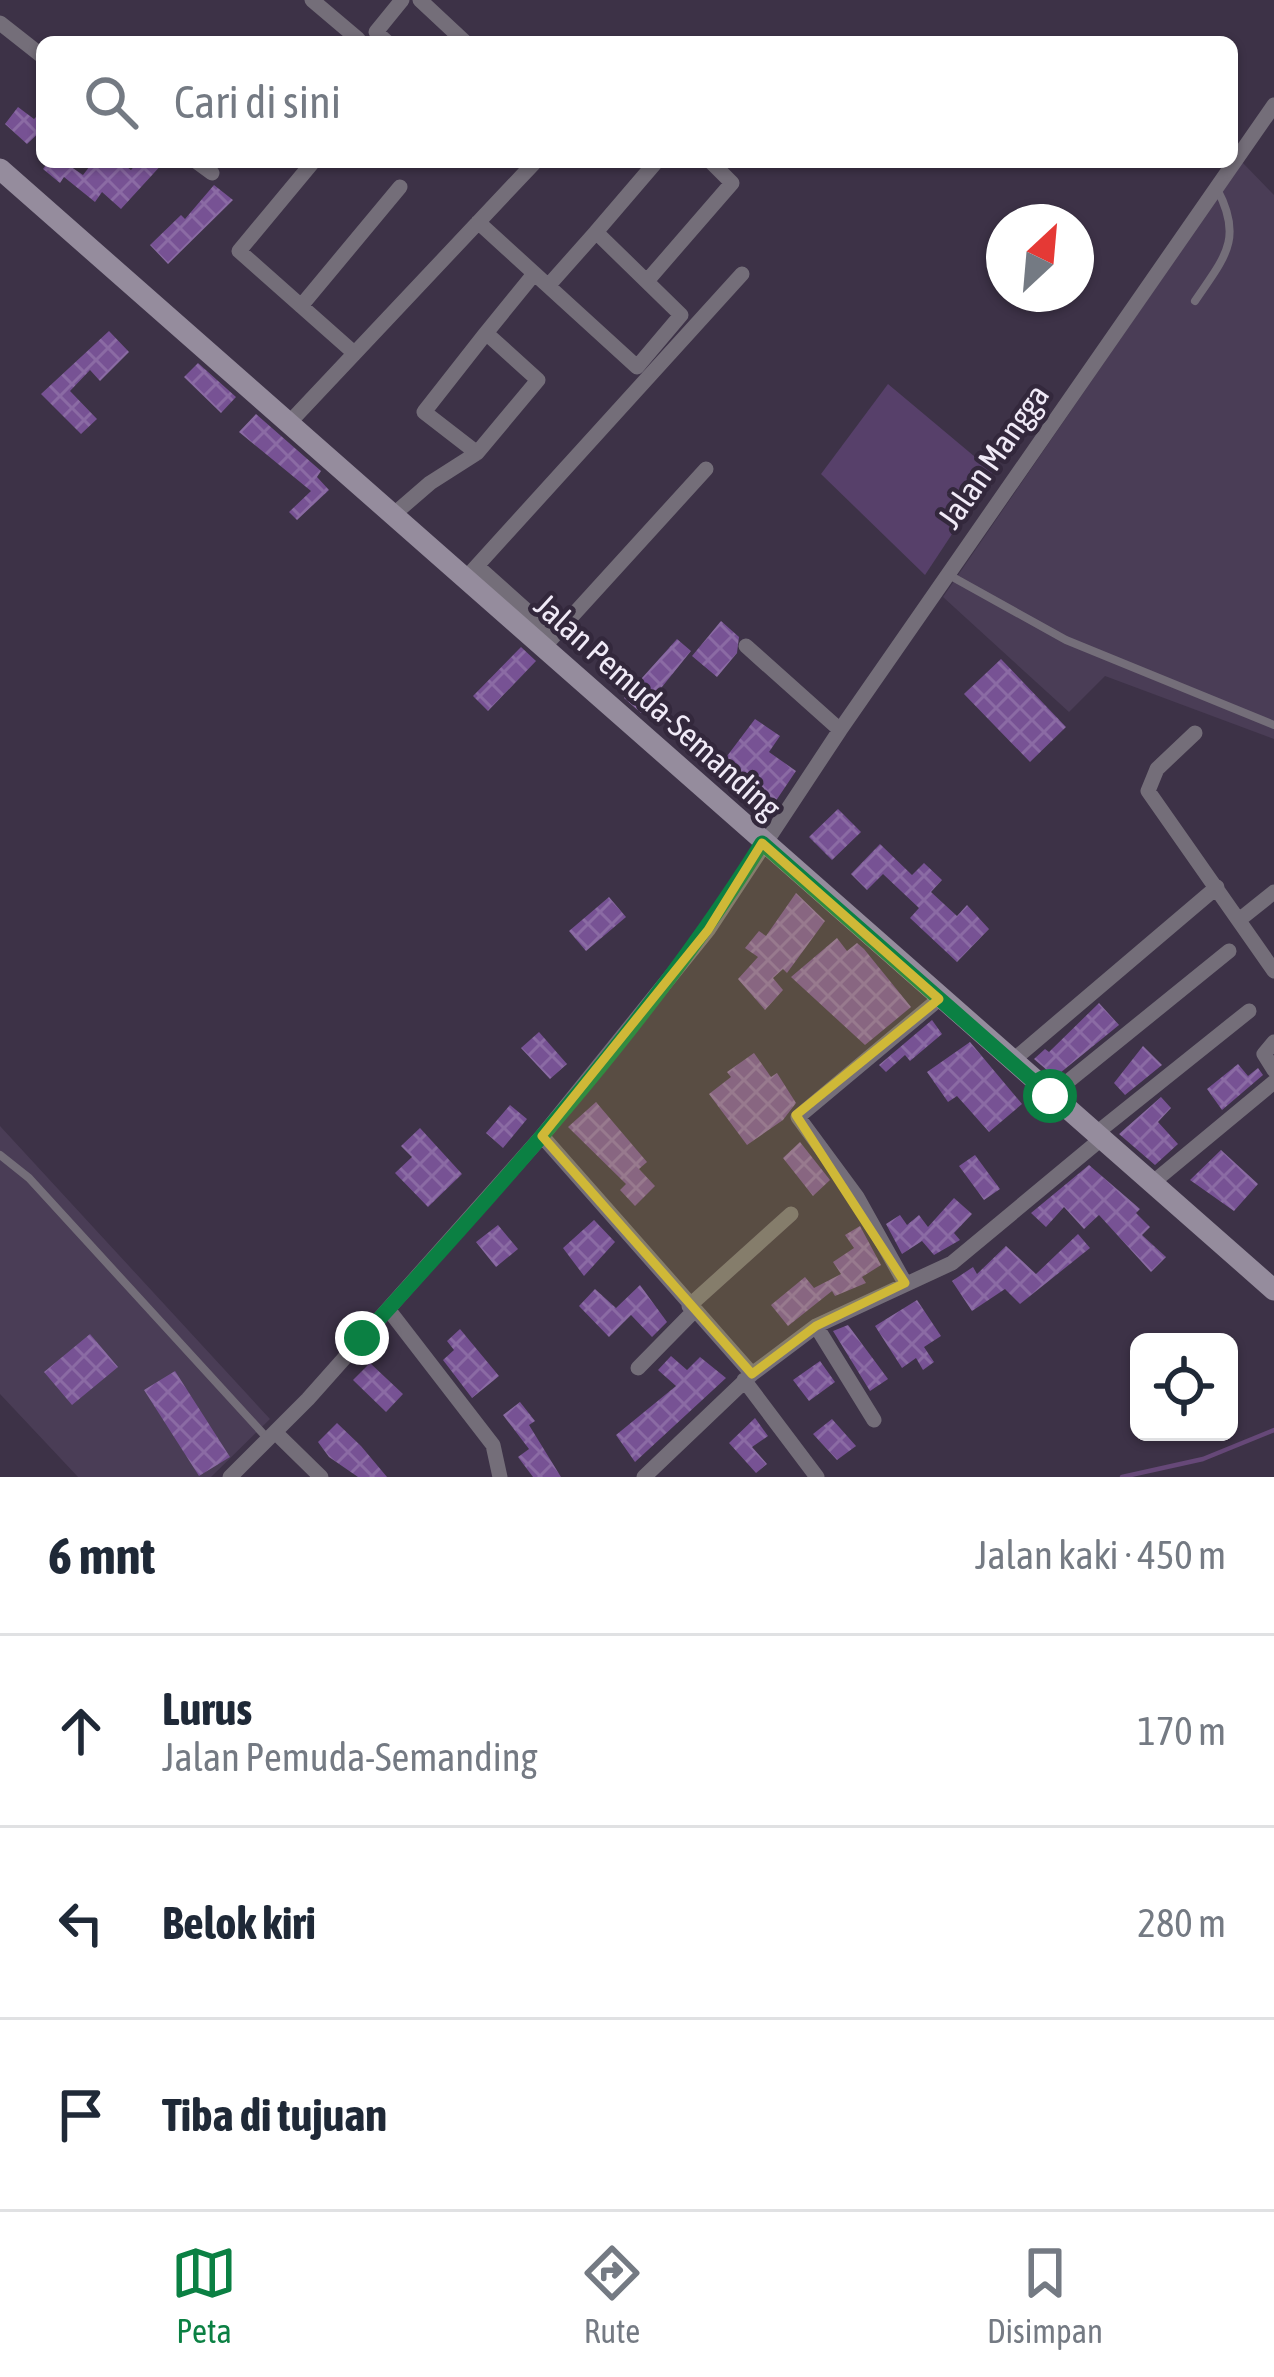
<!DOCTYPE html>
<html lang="id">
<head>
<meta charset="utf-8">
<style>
  :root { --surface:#fff; --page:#f2f2f3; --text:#1f2937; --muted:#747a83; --line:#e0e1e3; --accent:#0b8043 }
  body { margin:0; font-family:"Asap Condensed",sans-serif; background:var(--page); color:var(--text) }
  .controls { position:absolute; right:36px; bottom:36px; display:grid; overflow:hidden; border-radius:18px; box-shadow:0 3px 9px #0004 }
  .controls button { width:108px; height:108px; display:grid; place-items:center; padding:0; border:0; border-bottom:3px solid var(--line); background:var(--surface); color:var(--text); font:60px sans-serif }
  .compass { position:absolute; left:986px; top:204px; width:108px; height:108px; border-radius:50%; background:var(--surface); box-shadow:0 3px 9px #0004; rotate:26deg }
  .stop { position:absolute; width:36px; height:36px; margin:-27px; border:9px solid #0b8043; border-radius:50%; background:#fff }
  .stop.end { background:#0b8043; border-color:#fff; box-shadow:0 3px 12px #0008 }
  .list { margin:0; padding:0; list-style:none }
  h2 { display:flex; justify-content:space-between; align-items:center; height:156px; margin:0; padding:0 48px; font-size:51px }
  h2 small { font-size:39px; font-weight:400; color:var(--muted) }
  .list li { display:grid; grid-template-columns:78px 1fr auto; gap:36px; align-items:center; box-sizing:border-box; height:192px; padding:0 48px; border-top:3px solid var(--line) }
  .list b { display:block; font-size:45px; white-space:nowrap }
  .list p { margin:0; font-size:39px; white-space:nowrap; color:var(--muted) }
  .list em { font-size:39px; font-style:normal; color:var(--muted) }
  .icon { flex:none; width:66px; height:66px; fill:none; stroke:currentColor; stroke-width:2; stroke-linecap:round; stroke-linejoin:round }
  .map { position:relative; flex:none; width:1274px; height:1477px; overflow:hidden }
  .search { position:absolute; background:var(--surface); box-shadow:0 3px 9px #0004; left:36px; right:36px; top:36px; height:132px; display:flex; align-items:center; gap:30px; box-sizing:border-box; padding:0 42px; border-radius:18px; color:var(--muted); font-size:45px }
  .sheet { height:732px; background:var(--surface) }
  nav { display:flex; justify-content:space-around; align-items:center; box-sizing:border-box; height:168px; border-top:3px solid var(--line); background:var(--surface); font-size:33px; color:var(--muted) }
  nav a { display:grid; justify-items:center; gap:6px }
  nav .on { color:var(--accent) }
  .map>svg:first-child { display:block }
  .built { fill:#4a3d56 }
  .grass { fill:#57406a }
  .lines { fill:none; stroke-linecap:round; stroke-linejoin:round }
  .stream { stroke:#664878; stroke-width:4.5 }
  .building { fill:url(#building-cross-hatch) }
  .service { stroke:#746e79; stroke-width:8 }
  .minor { stroke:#746e79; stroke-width:15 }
  .secondary { stroke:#958c9d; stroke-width:21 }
  .route { stroke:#0b8043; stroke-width:15 }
  .marked { fill:#cfb837; fill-opacity:0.2; stroke:#cfb837; stroke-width:9; stroke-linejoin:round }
  .labels { text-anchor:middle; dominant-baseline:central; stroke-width:9; stroke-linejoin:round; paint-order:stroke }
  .street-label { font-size:33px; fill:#f0eaf7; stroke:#33283c }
</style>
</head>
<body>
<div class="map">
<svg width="1274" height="1477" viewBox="0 0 1274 1477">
  <defs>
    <pattern id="building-cross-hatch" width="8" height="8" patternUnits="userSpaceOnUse" patternTransform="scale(3)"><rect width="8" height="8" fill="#775294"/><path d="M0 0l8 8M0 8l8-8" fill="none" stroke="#8b6ba4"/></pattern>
  </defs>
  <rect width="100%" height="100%" fill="#3d3247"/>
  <path class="built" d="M1242,162L1274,195V739L1105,676L1069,712L943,597Z
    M0,1126L270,1419L211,1477H78L0,1394Z"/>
  <path class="grass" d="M888,384L993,472L925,575L821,474Z"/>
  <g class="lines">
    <path class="stream" d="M1122,1477L1203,1459L1274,1430"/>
  </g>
  <path class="building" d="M18,107L34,119L42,111V130L27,144L5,124Z
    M48,162H64L83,175L93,162H120L131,170L138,162H164L121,209L102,192L95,202L64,177L60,183L43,169Z
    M214,185L233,200L168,264L150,245L181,215L185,219Z
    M109,331L129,352L100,381L90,370L70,391L97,419L81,434L41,394Z
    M198,363L236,397L221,413L184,377Z
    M256,414L321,471L317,477L329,490L297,520L289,512L311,491L239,432Z
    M721,621L739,637L737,653L717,677L692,656Z
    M677,639L691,651L641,713L624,698Z
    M521,647L536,661L488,711L473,696Z
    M1001,659L1066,727L1030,762L964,694Z
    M755,719L780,736L769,752L796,771L769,811L712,776Z
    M838,809L861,832L832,860L809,837Z
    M880,844L912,875L924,863L942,880L931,892L957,916L967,905L989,929L957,962L910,918L919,908L883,874L867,890L851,874Z
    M796,893L825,921L787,973L783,969L773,978L783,990L765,1010L738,979L758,957L745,948L759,931L766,936Z
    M609,897L626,917L586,951L569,931Z
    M837,938L847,951L857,943L864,949L911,1007L865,1045L791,977Z
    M1099,1003L1119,1025L1055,1077L1034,1059L1045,1049L1049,1052Z
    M932,1020L942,1034L910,1061L905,1055L886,1072L879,1065Z
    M539,1032L567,1064L550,1079L521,1048Z
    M970,1042L1022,1104L989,1132L957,1096L948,1102L927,1072Z
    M1143,1046L1162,1065L1125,1095L1114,1083Z
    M754,1053L771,1077L777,1073L796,1103L783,1120L747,1145L709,1094L731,1077L727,1072Z
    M1238,1064L1248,1076L1258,1068L1263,1075L1222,1110L1207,1089Z
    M1161,1097L1171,1108L1158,1122L1178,1144L1155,1165L1119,1134Z
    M596,1102L647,1162L639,1169L655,1186L635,1206L620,1190L626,1184L568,1127Z
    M510,1105L527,1119L503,1148L486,1133Z
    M420,1128L462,1174L428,1207L395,1173L412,1157L401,1146Z
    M800,1142L830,1180L813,1196L783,1158Z
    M1221,1150L1258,1184L1234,1211L1190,1180Z
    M975,1155L1000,1189L984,1200L959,1166Z
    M1089,1165L1140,1209L1136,1213L1150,1227L1142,1235L1166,1257L1151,1272L1099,1215L1084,1229L1064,1207L1046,1227L1031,1213Z
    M954,1198L972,1214L954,1233L960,1240L934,1255L922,1241L902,1254L886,1224L900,1215L907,1225L919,1215L928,1227Z
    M594,1220L615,1242L584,1276L563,1248Z
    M498,1225L518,1249L496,1267L476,1242Z
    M860,1226L881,1265L862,1277L866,1283L835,1296L832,1291L788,1326L771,1305L805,1277L814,1288L841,1274L833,1262L854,1248L845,1235Z
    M1078,1234L1090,1248L1020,1304L1005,1289L972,1311L952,1281L973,1267L977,1274L1006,1246L1036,1274Z
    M640,1285L667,1322L652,1337L631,1315L609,1337L579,1306L595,1289L616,1308Z
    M917,1300L941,1336L924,1347L934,1362L923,1370L916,1358L902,1368L875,1326Z
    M848,1325L888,1379L870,1391L833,1331Z
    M460,1329L499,1376L472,1398L443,1360L454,1350L447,1341Z
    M90,1334L118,1367L72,1405L44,1372Z
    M671,1356L687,1370L700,1357L726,1378L635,1462L616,1435L676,1386L658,1370Z
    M820,1361L835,1382L809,1401L793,1380Z
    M370,1363L403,1394L386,1412L353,1380Z
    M175,1371L230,1457L199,1476L144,1390Z
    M520,1402L535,1421L529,1425L561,1477H533L518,1457L529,1449L503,1415Z
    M755,1418L768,1436L752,1447L767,1464L756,1473L729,1443Z
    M832,1419L856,1446L837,1460L813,1434Z
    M337,1423L361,1446L387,1477H358L329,1457L318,1442Z"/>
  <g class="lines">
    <path class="service" d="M1195,301C1224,258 1244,239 1217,189
      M949,575L1066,640L1274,725
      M0,1155L29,1178L268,1439"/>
    <path class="minor" d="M312,0L358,39
      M420,0L465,42
      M0,23L42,56
      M387,42L376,32L402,0
      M197,162L212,173
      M313,162L239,251L353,352
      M478,222L637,367L681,315L596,232L656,162
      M647,281L732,183L711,162
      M548,286L596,232
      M301,306L400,187
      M289,423L535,162
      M477,453L424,412L486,333
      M393,515L430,483L477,453L538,380L486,333L534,274
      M477,566L554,635
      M465,579L742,274
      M746,646L840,730
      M543,648L706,469
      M1195,733L1157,769L1148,791L1274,971
      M1239,920L1274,892
      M1274,1042L1264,1054L1274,1070
      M1011,1062L1217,887
      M1050,1096L1229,951
      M1094,1135L1249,1011
      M542,1136L752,1374
      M1151,1184L1274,1082
      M905,1283L857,1197L798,1117L939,999
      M689,1306L791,1214
      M388,1309L493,1445L500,1477
      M816,1326L874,1420
      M638,1368L694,1311
      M744,1380L817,1477
      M276,1433L321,1477
      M230,1477L308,1399L542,1136L708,930L840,730L1274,105
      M644,1477L752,1374L816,1326L952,1263L1100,1140"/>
    <path class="secondary" d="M0,169L1274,1290"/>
  </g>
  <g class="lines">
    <path class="route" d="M362,1338C504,1181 649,1024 762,843L1050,1096"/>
  </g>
  <path class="marked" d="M762,843L939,999L796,1115L905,1283L816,1326L752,1374L542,1136L708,930Z"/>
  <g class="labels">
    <g class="street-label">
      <text transform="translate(993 456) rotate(-55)">Jalan Mangga</text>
      <text transform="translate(658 706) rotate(42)">Jalan Pemuda-Semanding</text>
    </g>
  </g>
</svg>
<div class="controls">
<button><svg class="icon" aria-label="locate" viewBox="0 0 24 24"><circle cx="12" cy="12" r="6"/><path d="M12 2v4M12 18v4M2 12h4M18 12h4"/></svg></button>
</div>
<svg class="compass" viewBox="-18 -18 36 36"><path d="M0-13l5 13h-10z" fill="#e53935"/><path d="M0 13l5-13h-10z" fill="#747a83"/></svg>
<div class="stop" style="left:1050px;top:1096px"></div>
<div class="stop end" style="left:362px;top:1338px"></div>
<div class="search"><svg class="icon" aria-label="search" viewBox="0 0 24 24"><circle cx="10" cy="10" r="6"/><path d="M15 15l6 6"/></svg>Cari di sini</div>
</div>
<section class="sheet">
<h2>6 mnt<small>Jalan kaki · 450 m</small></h2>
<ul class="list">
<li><svg class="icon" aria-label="ahead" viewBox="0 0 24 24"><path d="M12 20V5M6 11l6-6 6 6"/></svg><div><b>Lurus</b><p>Jalan Pemuda-Semanding</p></div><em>170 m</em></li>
<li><svg class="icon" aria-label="left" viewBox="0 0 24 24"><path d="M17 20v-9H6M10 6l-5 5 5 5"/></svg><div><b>Belok kiri</b></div><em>280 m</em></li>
<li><svg class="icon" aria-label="arrive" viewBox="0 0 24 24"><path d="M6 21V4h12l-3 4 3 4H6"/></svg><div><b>Tiba di tujuan</b></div></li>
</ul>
</section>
<nav>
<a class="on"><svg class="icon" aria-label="map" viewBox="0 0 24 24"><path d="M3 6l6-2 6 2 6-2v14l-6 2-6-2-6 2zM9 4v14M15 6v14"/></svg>Peta</a>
<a><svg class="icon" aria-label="directions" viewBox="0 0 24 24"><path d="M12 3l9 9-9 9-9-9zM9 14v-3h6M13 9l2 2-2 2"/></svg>Rute</a>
<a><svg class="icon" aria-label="saved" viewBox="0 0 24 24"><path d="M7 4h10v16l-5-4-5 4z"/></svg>Disimpan</a>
</nav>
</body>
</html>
